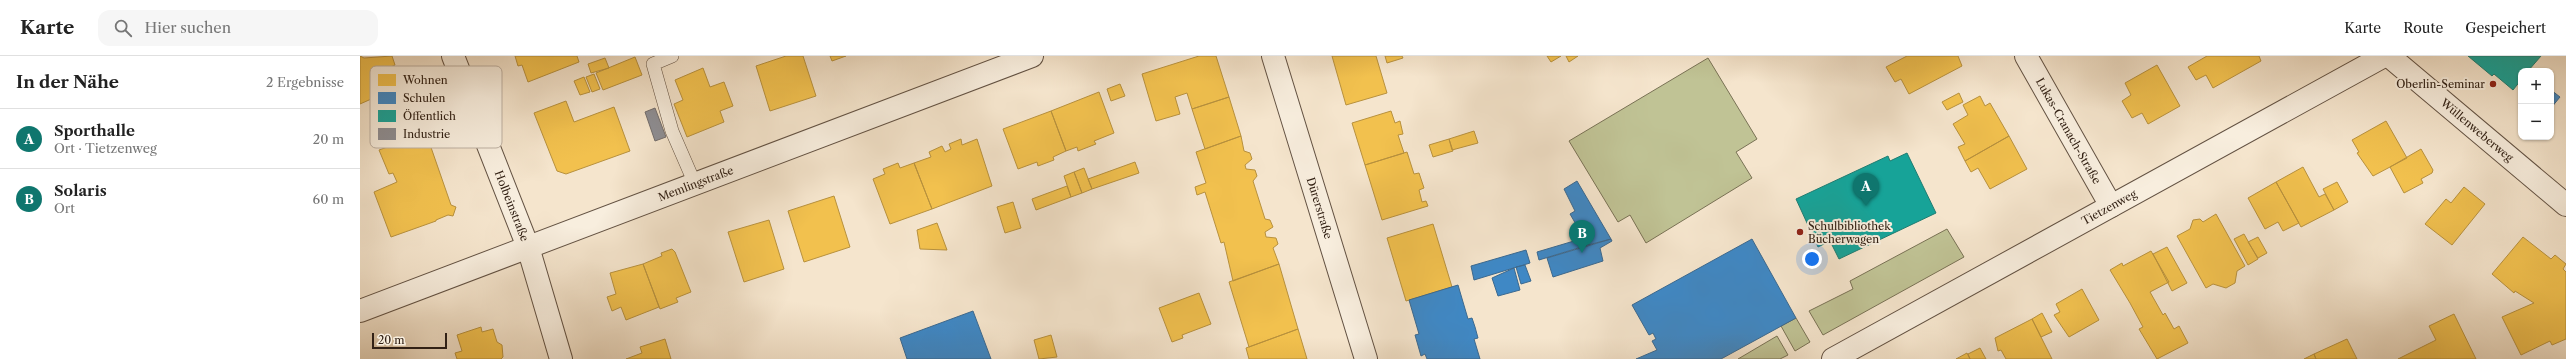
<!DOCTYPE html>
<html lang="de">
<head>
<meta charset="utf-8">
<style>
  :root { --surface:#fff; --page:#f6f6f6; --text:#222; --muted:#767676; --line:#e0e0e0; --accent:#0f766e }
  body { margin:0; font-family:"Libre Caslon Text",serif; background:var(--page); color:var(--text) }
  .controls { position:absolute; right:12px; top:12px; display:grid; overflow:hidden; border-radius:8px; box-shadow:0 1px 3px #0004 }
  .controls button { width:36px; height:36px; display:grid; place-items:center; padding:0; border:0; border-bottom:1px solid var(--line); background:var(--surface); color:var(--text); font:20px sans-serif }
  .scale { position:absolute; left:12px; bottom:10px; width:75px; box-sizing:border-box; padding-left:4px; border:2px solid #322115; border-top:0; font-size:11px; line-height:14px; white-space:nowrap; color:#322115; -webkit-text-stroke:3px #f8eede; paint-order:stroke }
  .you { position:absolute; left:1452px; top:203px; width:14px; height:14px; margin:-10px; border:3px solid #fff; border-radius:50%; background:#1a73e8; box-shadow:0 0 0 6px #1a73e833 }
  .badge { display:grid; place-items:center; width:26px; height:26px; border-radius:50%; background:var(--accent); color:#fff; font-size:13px; font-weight:700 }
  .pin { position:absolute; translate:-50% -33px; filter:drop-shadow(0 1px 2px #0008) }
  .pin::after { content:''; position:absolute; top:21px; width:14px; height:12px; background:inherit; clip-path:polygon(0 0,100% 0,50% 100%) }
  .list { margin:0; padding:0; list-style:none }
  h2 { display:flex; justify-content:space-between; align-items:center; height:52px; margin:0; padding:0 16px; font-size:17px }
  h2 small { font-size:13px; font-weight:400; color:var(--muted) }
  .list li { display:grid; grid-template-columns:26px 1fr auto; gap:12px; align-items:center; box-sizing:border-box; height:60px; padding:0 16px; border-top:1px solid var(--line) }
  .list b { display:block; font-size:15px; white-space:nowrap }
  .list p { margin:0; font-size:13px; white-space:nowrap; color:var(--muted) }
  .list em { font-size:13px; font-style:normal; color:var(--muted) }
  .icon { flex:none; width:22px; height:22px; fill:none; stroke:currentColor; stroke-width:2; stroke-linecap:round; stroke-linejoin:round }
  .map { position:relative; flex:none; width:2206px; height:303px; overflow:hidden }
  header { display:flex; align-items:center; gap:24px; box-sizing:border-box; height:56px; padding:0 20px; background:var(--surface); border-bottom:1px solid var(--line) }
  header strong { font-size:19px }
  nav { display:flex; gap:22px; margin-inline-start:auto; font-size:14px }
  .search { width:280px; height:36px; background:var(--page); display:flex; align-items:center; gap:10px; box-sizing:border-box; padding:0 14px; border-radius:12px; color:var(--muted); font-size:15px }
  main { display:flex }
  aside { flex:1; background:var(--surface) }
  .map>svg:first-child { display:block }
  .green { fill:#c0c395; stroke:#797255 }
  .homes { fill:#f2c14e; stroke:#b8913d }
  .schools { fill:#3f88c5; stroke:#3b6990 }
  .public { fill:#17a398; stroke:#1f7c71 }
  .industry { fill:#8d8d92; stroke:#726d6c }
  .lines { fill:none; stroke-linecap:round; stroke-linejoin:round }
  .lane-casing { stroke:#635243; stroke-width:14 }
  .street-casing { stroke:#635243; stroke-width:24 }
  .lane { stroke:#f8eede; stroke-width:13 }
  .street { stroke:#f8eede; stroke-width:22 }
  .poi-dot { fill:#8f2418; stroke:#f8eede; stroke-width:1.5 }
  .labels { text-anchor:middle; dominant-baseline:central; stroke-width:4; stroke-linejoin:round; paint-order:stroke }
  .poi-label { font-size:11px; fill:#322115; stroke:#f8eede; text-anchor:end }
  .street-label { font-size:11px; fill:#322115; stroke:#f8eede }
  .key { fill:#f8eede; stroke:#bdb0a2; stroke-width:1 }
  .key-label { font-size:11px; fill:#322115 }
</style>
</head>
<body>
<header>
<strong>Karte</strong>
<div class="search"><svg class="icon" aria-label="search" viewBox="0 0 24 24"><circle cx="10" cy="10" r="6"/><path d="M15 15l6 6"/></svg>Hier suchen</div>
<nav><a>Karte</a><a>Route</a><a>Gespeichert</a></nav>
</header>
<main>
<aside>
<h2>In der Nähe<small>2 Ergebnisse</small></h2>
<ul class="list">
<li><span class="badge">A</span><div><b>Sporthalle</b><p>Ort · Tietzenweg</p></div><em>20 m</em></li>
<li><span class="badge">B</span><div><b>Solaris</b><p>Ort</p></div><em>60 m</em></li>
</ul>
</aside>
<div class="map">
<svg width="2206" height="303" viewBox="0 0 2206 303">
  <rect width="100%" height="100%" fill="#f5e5cd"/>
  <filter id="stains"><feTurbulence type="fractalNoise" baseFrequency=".005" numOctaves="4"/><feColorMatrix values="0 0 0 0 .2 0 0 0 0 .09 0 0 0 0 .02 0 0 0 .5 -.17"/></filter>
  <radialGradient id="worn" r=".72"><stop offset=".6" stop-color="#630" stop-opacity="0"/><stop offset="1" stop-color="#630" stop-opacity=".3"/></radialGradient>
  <path class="green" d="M1348,2L1397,83L1376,96L1392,122L1286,187L1270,159L1258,166L1209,85Z
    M1587,173L1604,201L1463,279L1449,255L1493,233L1490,225Z
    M1436,262L1450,286L1435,295L1421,270Z
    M1417,280L1428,299L1420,303H1378Z"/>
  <path class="homes" d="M0,0L4,2L32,0L35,9L31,11L37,27L16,35L18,40L0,48Z
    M155,0H217L219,6L168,26L162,9L158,10Z
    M426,0H443L456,40L410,55L396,10Z
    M470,0H486L472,5Z
    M839,0H856L869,41L832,53L827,37L815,41L820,58L796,65L782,18Z
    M972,0H1016L1027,37L986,49Z
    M1025,0H1042L1043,2L1027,7Z
    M1187,0H1201L1191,6Z
    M1206,0H1218L1209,6Z
    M1547,0H1598L1602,10L1549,38L1541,23L1535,26L1526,11Z
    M1847,0H1899L1901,5L1853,32L1846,19L1836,24L1828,11Z
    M275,1L282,19L243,34L236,17Z
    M245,2L249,12L231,17L228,8Z
    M1797,9L1820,50L1788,68L1782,57L1772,62L1762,45L1771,39L1765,27Z
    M343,12L350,31L364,26L373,50L360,55L364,66L327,81L314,48L323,44L315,24Z
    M234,18L240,33L232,36L226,21Z
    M224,21L230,36L220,39L214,25Z
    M760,28L765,40L751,45L747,33Z
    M739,36L754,77L734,85L736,88L718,95L717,91L706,95L691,55Z
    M1599,37L1603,46L1587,54L1582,46Z
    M1620,40L1625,50L1630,47L1649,80L1605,105L1598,91L1605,88L1593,68L1608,59L1603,49Z
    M869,41L881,80L845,93L832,53Z
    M206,45L214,66L254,51L270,95L206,118L197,115L174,57Z
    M691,55L706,95L693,101L694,104L678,110L677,106L658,113L643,73Z
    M1031,55L1035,67L1040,65L1043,78L1038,79L1044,97L1005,109L992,67Z
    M2026,65L2047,102L2013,120L1997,97L1999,96L1992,84Z
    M1114,75L1118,87L1092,94L1089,83Z
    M66,77L91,149L96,151L93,160L88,159L76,164V165L31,181L14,136L37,126L33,117L29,118L19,94Z
    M881,80L884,95L890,97L892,103L885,109L886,113L895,114L897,120L893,125L905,163L910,164L913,171L905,176L906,181L916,182L918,188L913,192L919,208L873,225L864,186L861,187L845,136L837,139L835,131L846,127L836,96Z
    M1649,80L1667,113L1630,133L1618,112L1611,116L1605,105Z
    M601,83L602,89L617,83L632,130L572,153L554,107L571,101L569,96L582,90L585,96L591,93L589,88Z
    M1089,83L1093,95L1073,101L1069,89Z
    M2061,93L2073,114L2072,117L2061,123L2063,127L2044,137L2030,111Z
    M1047,96L1054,118L1059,117L1064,132L1059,134L1062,146L1066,145L1068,150L1022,164L1005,109Z
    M775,106L779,117L732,133L728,123Z
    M538,107L540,112L554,107L572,153L530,168L513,123L525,118L523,113Z
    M1943,111L1959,141L1965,138L1974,154L1941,171L1916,126Z
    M724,112L732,133L722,137L714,116Z
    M714,116L722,137L711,141L704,120Z
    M1916,126L1939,167L1923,175L1918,166L1905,173L1888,142Z
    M1977,126L1988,146L1974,154L1963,133Z
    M707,130L711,141L676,154L672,143Z
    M2104,131L2125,148L2092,189L2065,168L2086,143L2091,147Z
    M474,140L490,191L444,206L428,155Z
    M653,146L661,172L645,177L637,151Z
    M1856,158L1885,210L1877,215L1875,227L1866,232L1853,228L1846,232L1817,180L1830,173L1833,164L1840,163L1843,166Z
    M409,164L424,213L384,226L368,176Z
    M577,167L587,194L560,193L557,174Z
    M1073,168L1092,231L1046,245L1027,182Z
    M1884,178L1898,203L1888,209L1874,183Z
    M1898,181L1907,197L1898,202L1888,186Z
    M2163,181L2191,203L2195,199L2206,208L2203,213L2206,216V283L2192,289L2190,285L2161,299L2142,261L2174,247L2155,235L2154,237L2132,218Z
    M1807,191L1827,227L1812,235L1793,198Z
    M312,193L315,196L331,236L316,242L318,246L300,253L283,208L302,200L301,197Z
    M1791,195L1809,226L1790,236L1803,259L1805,257L1814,273L1819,270L1828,287L1797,303L1779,273L1783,271L1770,247L1750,214L1762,207L1763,210Z
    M283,208L299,251L266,264L261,251L252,255L247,241L256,238L250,217Z
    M919,208L938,273L889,291L869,226Z
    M1722,233L1739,264L1709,281L1694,259L1700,256L1696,248Z
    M839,237L851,268L822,279L823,282L812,286L799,252Z
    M1682,257L1692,276L1681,281L1672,263Z
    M2094,258L2116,303H2038L2076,284L2069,270Z
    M1672,263L1692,303H1646L1641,294L1638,295L1635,282Z
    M121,271L122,276L133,273L137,286L142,289L143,301L141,303H97L95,297L102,295L97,279Z
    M938,273L947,303H889L886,292Z
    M691,279L697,301L679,303L674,284Z
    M305,283L311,303H266L282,297L280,291Z
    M1987,283L1997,303H1956L1954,298Z
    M1620,292L1626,303H1610L1608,298Z
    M1607,297L1610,303H1596Z
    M1954,298L1956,303H1944Z"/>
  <path class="schools" d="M2191,34L2200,41L2191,52Z
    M1217,125L1251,183L1228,189L1210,158L1215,155L1204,133Z
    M1224,182L1228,189L1179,204L1177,196Z
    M1251,183L1252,185L1240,192L1243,205L1193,221L1187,202Z
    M1392,183L1436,262L1361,303H1276L1297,294L1292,285L1296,283L1293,277L1289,279L1272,249Z
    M1166,194L1170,207L1114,224L1111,210Z
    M1165,209L1171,225L1161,228L1156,211Z
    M1154,212L1160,234L1138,240L1132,222Z
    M1098,229L1108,263L1112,262L1115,271L1118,282L1114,283L1120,303H1067L1065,298L1061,300L1055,279L1059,278L1049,244Z
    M613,255L631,303H547L540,282Z"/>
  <path class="public" d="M2108,0H2181L2168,15H2161V24L2153,34L2134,18L2132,20Z
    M1547,97L1576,157L1479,203L1470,185L1458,191L1436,143L1528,100L1530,105Z"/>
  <path class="industry" d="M295,52L306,81L295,85L285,56Z"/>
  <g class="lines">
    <g class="lane-casing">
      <path id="lane" d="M312,0L293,8L312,75L335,128"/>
    </g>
    <g class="street-casing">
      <g id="street">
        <path id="s1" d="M93,0L168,191L201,303"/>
        <path id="s2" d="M913,0L1006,303"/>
        <path id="s3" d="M1666,0L1751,150"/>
        <path id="s4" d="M2029,0L2206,149"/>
        <path id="s5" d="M0,255L672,0"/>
        <path id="s6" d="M1473,303L2024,0"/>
      </g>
    </g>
    <use href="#lane" class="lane"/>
    <use href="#street" class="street"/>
  </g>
  <g class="poi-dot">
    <circle cx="2133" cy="28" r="4"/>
    <circle cx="1440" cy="176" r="4"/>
  </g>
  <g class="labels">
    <g class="poi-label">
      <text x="2125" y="28">Oberlin-Seminar</text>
      <text x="1448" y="170" text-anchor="start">Schulbibliothek<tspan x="1448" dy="13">Bücherwagen</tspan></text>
    </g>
    <g class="street-label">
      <text stroke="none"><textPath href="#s3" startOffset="86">Lukas-Cranach-Straße</textPath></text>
      <text stroke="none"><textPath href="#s4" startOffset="115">Wüllenweberweg</textPath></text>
      <text stroke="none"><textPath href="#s5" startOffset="359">Memlingstraße</textPath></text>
      <text stroke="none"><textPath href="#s1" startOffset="161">Holbeinstraße</textPath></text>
      <text stroke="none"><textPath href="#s6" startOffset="315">Tietzenweg</textPath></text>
      <text stroke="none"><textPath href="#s2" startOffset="159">Dürerstraße</textPath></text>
    </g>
  </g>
  <rect x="10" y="10" width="132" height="82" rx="6" class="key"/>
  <rect x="18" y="18" width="18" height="12" fill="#f2c14e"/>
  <rect x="18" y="36" width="18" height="12" fill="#3f88c5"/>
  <rect x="18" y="54" width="18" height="12" fill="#17a398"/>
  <rect x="18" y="72" width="18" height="12" fill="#8d8d92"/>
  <g class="key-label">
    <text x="43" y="28">Wohnen</text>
    <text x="43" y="46">Schulen</text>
    <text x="43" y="64">Öffentlich</text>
    <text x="43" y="82">Industrie</text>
  </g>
  <rect width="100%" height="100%" filter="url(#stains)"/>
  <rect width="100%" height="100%" fill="url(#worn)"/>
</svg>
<div class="controls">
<button>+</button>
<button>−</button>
</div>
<div class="scale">20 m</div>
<div class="you"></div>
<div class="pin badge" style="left:1506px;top:150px">A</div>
<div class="pin badge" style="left:1222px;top:197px">B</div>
</div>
</main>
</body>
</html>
